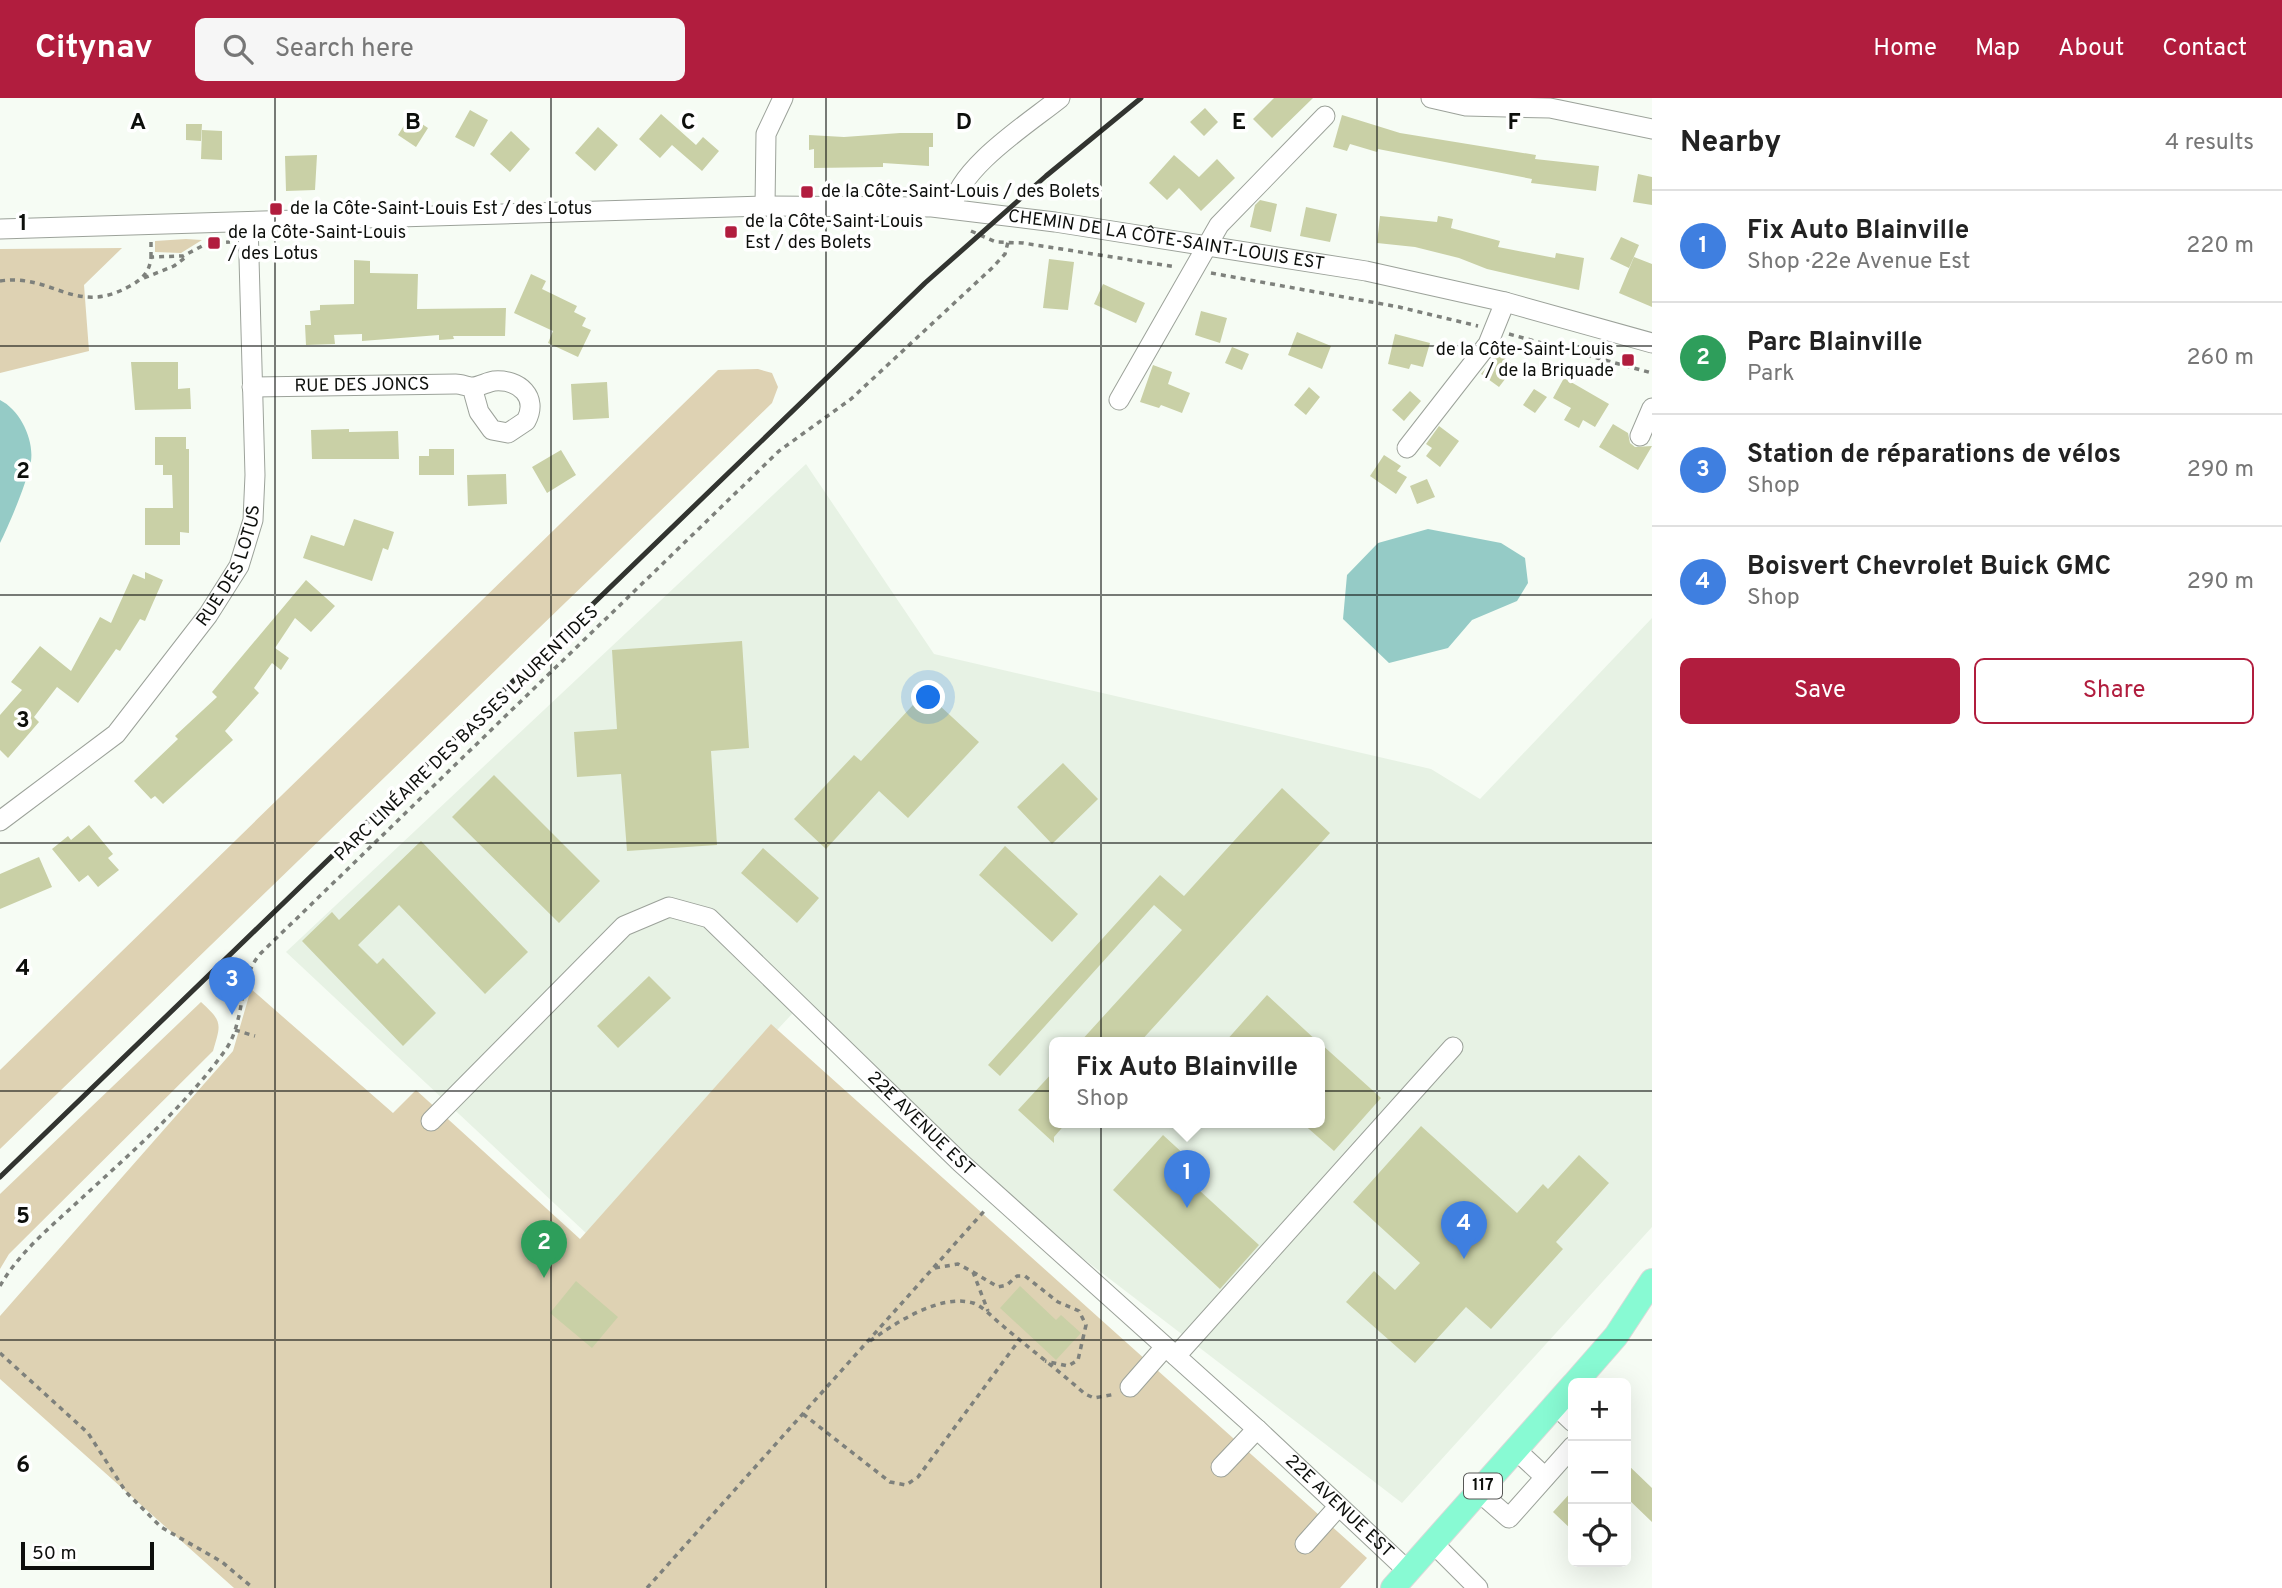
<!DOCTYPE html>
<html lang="en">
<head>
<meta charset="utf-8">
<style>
  :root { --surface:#fff; --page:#f6f6f6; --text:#222; --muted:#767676; --line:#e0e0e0; --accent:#b11d3e }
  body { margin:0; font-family:Overpass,sans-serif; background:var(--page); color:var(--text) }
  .controls { position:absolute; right:21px; bottom:21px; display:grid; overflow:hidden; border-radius:10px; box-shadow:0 7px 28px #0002 }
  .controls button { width:63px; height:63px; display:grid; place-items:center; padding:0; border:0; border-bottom:2px solid var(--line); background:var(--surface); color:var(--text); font:35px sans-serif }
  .scale { position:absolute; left:21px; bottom:18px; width:133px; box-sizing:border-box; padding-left:7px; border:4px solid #0d0f0c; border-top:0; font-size:19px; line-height:24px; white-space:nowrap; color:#0d0f0c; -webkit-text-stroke:5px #fff; paint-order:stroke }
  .you { position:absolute; left:929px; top:600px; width:24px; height:24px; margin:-18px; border:5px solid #fff; border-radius:50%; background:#1a73e8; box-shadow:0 0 0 10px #1a73e833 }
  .badge { display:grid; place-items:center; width:46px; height:46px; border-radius:50%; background:var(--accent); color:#fff; font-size:23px; font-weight:700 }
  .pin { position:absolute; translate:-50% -58px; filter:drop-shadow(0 2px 4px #0008) }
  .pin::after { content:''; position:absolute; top:37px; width:24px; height:21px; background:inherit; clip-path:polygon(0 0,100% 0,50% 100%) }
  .popup { position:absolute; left:1049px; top:939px; width:276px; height:91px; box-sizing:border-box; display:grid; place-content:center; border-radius:10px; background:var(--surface); filter:drop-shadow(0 2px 5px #0005); font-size:23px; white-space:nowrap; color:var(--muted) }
  .popup b { font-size:26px; color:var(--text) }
  .popup::after { content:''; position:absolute; left:50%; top:100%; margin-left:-14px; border:14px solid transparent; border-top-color:var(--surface) }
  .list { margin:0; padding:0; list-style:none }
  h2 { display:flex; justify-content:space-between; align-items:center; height:91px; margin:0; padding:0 28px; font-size:30px }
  h2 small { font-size:23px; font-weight:400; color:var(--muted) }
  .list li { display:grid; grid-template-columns:46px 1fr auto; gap:21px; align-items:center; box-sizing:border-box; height:112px; padding:0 28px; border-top:2px solid var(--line) }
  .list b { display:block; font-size:26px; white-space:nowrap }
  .list p { margin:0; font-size:23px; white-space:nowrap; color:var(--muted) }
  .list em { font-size:23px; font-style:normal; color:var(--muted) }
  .actions { display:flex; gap:14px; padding:21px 28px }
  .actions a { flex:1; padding:16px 0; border:2px solid var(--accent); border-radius:10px; text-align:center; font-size:24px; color:var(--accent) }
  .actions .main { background:var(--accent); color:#fff }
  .icon { flex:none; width:38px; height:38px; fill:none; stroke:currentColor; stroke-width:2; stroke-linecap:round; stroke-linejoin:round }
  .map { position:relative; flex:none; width:1652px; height:1490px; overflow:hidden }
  header { display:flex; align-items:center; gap:42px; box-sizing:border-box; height:98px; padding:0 35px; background:var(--accent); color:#fff }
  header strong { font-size:33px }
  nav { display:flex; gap:38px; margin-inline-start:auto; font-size:24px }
  .search { width:490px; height:63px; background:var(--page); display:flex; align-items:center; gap:18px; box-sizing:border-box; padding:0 24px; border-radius:10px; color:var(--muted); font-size:26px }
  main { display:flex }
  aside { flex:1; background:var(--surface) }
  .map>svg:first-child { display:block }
  .built { fill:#e7f2e4; fill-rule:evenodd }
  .green { fill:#ded2b3 }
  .water { fill:#95cbc6 }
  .building { fill:#c9d0a6 }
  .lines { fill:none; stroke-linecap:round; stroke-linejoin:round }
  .minor-casing { stroke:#9ca29a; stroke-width:21 }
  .major-casing { stroke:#d8d9d8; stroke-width:26 }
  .path { stroke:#7e817c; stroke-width:3.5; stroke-dasharray:5 5; stroke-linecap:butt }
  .minor { stroke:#fff; stroke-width:19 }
  .major { stroke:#88fad3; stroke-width:24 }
  .rail { stroke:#323430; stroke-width:5 }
  .grid { fill:none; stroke:#0d0f0c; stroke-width:2; stroke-opacity:0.55 }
  .poi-dot { fill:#b11d3e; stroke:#fff; stroke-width:2.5 }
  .labels { text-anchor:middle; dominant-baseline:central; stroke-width:7; stroke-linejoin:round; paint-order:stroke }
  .shield { fill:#fff; stroke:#565755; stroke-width:2 }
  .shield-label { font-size:16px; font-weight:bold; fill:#0d0f0c }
  .poi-label { font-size:18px; fill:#0d0f0c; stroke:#fff; text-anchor:start }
  .street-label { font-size:18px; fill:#0d0f0c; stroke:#fff }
  .grid-label { font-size:23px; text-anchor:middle; font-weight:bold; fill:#0d0f0c; stroke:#fff; stroke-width:7; stroke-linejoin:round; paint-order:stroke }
</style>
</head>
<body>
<header>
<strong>Citynav</strong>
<div class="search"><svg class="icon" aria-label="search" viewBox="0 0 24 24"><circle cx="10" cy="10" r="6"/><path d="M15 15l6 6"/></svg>Search here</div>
<nav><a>Home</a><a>Map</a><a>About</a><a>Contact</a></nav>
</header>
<main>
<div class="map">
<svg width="1652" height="1490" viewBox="0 0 1652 1490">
  <rect width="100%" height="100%" fill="#f6fcf4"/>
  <path class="built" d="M806,366L934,556L1431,671L1480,701L1652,520V1129L1402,1405L1029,1119L805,902L587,1136L286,854ZM1054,944H1320V1024H1054Z"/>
  <path class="green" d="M186,141L202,142L181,155L155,154V143Z
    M122,150L84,187L89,253L0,275V151Z
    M758,271L772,275L778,289L772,305L0,1051V972L718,272Z
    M251,891L393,1015L416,992L580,1141L771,926L1367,1460L1340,1490H234L0,1281V1218L233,953Z
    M201,904C223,924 221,926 213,953L9,1156L0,1171V1096Z"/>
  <path class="water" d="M0,302C20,312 34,341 31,363C28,382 9,427 0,445Z
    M1428,431L1501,445L1525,460L1528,485L1517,503L1472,522L1448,550L1389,565L1343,521L1347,477L1378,445Z"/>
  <path class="building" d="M1274,0H1313L1272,40L1253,21Z
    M1205,10L1218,24L1204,38L1190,24Z
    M470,12L488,22L474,49L455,39Z
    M661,16L696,47L703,39L719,53L702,73L672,47L660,60L639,41Z
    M1342,17L1400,35L1536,57L1535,61L1599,68L1596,93L1531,85L1532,81L1378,51L1377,54L1350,46L1347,53L1333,49Z
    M410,18L428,30L416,49L398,37Z
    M186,26H202L201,43L186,42Z
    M598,29L618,47L595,73L575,55Z
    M202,32L222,33V62L201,61Z
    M511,33L530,51L510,74L490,56Z
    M900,35H933V49H929V68L883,65V69L814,70V51L809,52V37L844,39Z
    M317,57L315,92L286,93L285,58Z
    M1174,57L1199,79L1217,61L1235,80L1201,113L1179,90L1167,102L1149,85Z
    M1638,76L1652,79V107L1633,104Z
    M1260,102L1277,106L1271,134L1250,129L1255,107Z
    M1306,109L1337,116L1330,144L1300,138Z
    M1380,118L1437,124L1438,118L1453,121L1451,130L1500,143L1498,149L1555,160L1556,155L1584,160L1579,192L1487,171L1459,160L1415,149L1377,145Z
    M1621,139L1639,147L1629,170L1610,161Z
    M1634,159L1652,166V209L1619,195Z
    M1049,161L1074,164L1068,212L1043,210Z
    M354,162L370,163V175L418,176L417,211L506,210L505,238H453L454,241L439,242V237L362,243V236L334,237L335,246L306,247L305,227H311L310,213L320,212V207L354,206Z
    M531,176L546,183L542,191L577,208L574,214L586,220L582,228L591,232L578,259L548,245L553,233L514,215Z
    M1103,186L1145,205L1136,225L1094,206Z
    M1201,213L1227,220L1220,245L1195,237Z
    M1297,234L1331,248L1322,271L1288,257Z
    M1395,236L1430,245L1423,269L1411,266L1409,271L1388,266Z
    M1232,249L1249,256L1242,272L1225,265Z
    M1498,255L1515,268L1499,289L1481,276Z
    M131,264H178V291L190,290L191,311L135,312Z
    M1153,267L1172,274L1168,286L1190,295L1182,315L1161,307L1159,310L1140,304Z
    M1564,280L1609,306L1595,329L1583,322L1579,330L1564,322L1571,310L1553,300Z
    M607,284L609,320L573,322L571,286Z
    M1309,289L1320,299L1306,317L1294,307Z
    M1534,291L1547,299L1535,315L1523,307Z
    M1410,293L1421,303L1404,323L1392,312Z
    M1613,326L1628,335L1630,345L1635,349L1652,348L1638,372L1599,349Z
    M1439,328L1459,343L1440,369L1426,358L1432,350L1426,346Z
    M349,331V334L398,333L399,361H312L311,332Z
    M155,339H186V351H189V435L180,434V447H145V410H173L172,377H163V367H155Z
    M429,351H454V377H419V358H429Z
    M561,352L576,377L547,395L532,369Z
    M1384,357L1401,368L1397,373L1407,379L1396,396L1370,378Z
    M506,376L507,406L468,408L467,377Z
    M1427,381L1435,399L1417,406L1410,388Z
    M354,421L394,434L388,452L383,450L372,483L303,460L311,437L344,448Z
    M145,474L163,482L145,523L140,521L120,553L116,551L78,605L57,589L34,619L39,624L8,660L0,652V617L22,592L11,584L40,548L71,573L100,519L111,525L133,476L145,481Z
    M306,482L335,508L311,534L295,520L275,550L289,560L281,572L272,565L254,590L259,595L225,633L233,642L163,706L155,698L151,701L134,683L178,641L175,638L217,599L212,594Z
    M742,543L749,650L711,653L717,747L627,753L621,676L577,679L574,634L617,631L612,552Z
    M925,594L979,644L908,720L879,693L826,751L794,721L854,657L861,663Z
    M1063,665L1098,701L1052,746L1017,709Z
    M494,677L600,783L559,825L452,719Z
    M1282,690L1330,735L1140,944H1080L1182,832L1154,807L1000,978L988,967L1160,777L1184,798Z
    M89,727L113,756L108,760L119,772L98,789L88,777L79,784L52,751L68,738L71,742Z
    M421,743L528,854L485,896L399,807L358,847L377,866L383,860L436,915L403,948L302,843L332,814L339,822Z
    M1005,748L1078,816L1052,844L979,777Z
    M763,750L819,800L797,825L741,775Z
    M39,759L52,789L0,811V776Z
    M649,878L671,900L618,950L597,928Z
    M1267,897L1318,944H1225Z
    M1320,945L1381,1000L1334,1053L1301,1024H1320Z
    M1054,973V1024H1067L1054,1039V1045L1018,1012Z
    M1421,1028L1517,1115L1543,1086L1548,1091L1579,1057L1609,1085L1556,1144L1563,1151L1491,1231L1466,1209L1415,1265L1346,1204L1374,1173L1395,1192L1420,1165L1353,1104Z
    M1163,1037L1199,1070L1188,1082L1259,1147L1220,1191L1113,1092Z
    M576,1183L618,1219L592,1250L550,1215Z
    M1020,1188L1056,1222L1061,1217L1081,1235L1056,1262L1000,1210Z
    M1626,1365L1652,1390V1424L1626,1399Z
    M1573,1392V1433L1553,1414Z"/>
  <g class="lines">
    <g class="minor-casing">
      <g id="minor">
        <path d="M1431,0L1466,8L1550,10L1652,31"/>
        <path d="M765,108L766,36L783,0"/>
        <path d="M952,111C958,70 1029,25 1060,0"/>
        <path id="s1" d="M0,131L765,108L932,109L1055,124L1366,173L1505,204L1652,245"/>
        <path id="s2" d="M252,289L456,286C461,286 468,289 472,289C479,289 487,284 494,283C519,281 539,299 526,323L508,335L492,332L479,314L472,289"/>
        <path d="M1119,302L1219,127L1325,18"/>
        <path d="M1640,338L1652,310"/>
        <path d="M1407,350L1488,246L1505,204"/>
        <path id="s3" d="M0,723L116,636L208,517L239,468L253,422L255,377L248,124"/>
        <path id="s4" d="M431,1023L624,828L669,809L709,820L961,1065L1257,1331L1408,1473"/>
        <path d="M1176,1258L1453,949"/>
        <path d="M1130,1289L1165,1249"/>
        <path d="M1555,1307L1573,1324"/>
        <path d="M1516,1352L1545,1379"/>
        <path d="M1221,1369L1257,1331"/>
        <path d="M1478,1393L1509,1420L1573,1348"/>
        <path d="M1433,1445L1478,1490"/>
        <path d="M1305,1446L1338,1409"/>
      </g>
    </g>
    <g class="major-casing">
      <path id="major" d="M1575,1285L1616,1238L1652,1183
        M1393,1490L1573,1287"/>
    </g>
    <path class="path" d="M971,133L996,144L1023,145L1176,169
      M151,159V143
      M1211,175L1399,209L1478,228
      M144,180L174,168L186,159
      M0,183C53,175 75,219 130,188C143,181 150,173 151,159L183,158L206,146L230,144
      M1509,236L1652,275
      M235,932L255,938
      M935,1170L958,1166L973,1174L988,1213
      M973,1174L998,1189L1007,1187L1017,1178H1025L1058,1204L1079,1213L1086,1227L1078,1262L1068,1268L1045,1263
      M0,1188C20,1153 53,1127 83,1099C132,1054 185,1008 224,954C246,925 237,883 260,856L779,353L851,301L992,170L1005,156L1008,144
      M870,1243C894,1226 940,1195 973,1205C984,1209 994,1221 1003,1228C1030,1251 1058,1272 1085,1296L1094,1300L1116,1296
      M0,1255L88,1335L126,1394L161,1429L222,1464L253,1490
      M803,1316L890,1384L906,1387L918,1379L1020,1241
      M647,1490L986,1111"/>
    <use href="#minor" class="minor"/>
    <use href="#major" class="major"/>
    <path class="rail" d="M0,1079L925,185L1046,78L1141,0"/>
  </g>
  <path class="grid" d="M275,0V1490M551,0V1490M826,0V1490M1101,0V1490M1377,0V1490M0,248H1652M0,497H1652M0,745H1652M0,993H1652M0,1242H1652"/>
  <g class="poi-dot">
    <rect x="800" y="87" width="14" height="14" rx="3.5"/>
    <rect x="269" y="104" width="14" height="14" rx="3.5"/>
    <rect x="724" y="127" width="14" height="14" rx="3.5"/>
    <rect x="207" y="138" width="14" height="14" rx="3.5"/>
    <rect x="1621" y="255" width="14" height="14" rx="3.5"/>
  </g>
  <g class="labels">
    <rect class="shield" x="1464" y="1375.5" width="38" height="25" rx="5"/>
    <g class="shield-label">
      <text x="1483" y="1388">117</text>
    </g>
    <g class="poi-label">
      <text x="821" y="94">de la Côte-Saint-Louis / des Bolets</text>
      <text x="290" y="111">de la Côte-Saint-Louis Est / des Lotus</text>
      <text x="745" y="124">de la Côte-Saint-Louis<tspan x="745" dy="21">Est / des Bolets</tspan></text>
      <text x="228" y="135">de la Côte-Saint-Louis<tspan x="228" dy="21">/ des Lotus</tspan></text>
      <text x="1614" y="252" text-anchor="end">de la Côte-Saint-Louis<tspan x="1614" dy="21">/ de la Briquade</tspan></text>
    </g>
    <g class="street-label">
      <text stroke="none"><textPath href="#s1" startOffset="1169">CHEMIN DE LA CÔTE-SAINT-LOUIS EST</textPath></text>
      <text stroke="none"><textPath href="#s2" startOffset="110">RUE DES JONCS</textPath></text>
      <text stroke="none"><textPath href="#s3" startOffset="350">RUE DES LOTUS</textPath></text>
      <text transform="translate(467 636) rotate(-44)">PARC LINÉAIRE DES BASSES LAURENTIDES</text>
      <text stroke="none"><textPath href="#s4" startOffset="660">22E AVENUE EST</textPath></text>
      <text stroke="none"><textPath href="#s4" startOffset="1227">22E AVENUE EST</textPath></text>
    </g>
  </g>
  <g class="grid-label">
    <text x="138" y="31">A</text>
    <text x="413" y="31">B</text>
    <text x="688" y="31">C</text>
    <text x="964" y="31">D</text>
    <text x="1239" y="31">E</text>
    <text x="1514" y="31">F</text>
    <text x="23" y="132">1</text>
    <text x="23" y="380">2</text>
    <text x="23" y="629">3</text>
    <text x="23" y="877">4</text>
    <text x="23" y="1125">5</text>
    <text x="23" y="1374">6</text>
  </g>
</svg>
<div class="controls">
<button>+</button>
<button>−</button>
<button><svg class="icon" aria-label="locate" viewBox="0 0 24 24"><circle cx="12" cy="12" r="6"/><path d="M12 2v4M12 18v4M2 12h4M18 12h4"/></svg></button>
</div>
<div class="scale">50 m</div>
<div class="you"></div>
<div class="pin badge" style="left:1187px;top:1110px;background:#3f7fe0">1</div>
<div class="popup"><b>Fix Auto Blainville</b>Shop</div>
<div class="pin badge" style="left:544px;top:1180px;background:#2e9e5b">2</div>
<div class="pin badge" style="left:232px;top:917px;background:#3f7fe0">3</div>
<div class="pin badge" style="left:1464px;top:1161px;background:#3f7fe0">4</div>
</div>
<aside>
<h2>Nearby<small>4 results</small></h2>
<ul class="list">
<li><span class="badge" style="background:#3f7fe0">1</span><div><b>Fix Auto Blainville</b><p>Shop · 22e Avenue Est</p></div><em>220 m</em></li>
<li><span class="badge" style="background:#2e9e5b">2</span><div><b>Parc Blainville</b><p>Park</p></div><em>260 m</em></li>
<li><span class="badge" style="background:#3f7fe0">3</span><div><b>Station de réparations de vélos</b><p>Shop</p></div><em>290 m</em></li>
<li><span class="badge" style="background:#3f7fe0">4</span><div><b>Boisvert Chevrolet Buick GMC</b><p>Shop</p></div><em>290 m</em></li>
</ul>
<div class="actions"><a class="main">Save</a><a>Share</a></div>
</aside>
</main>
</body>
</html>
